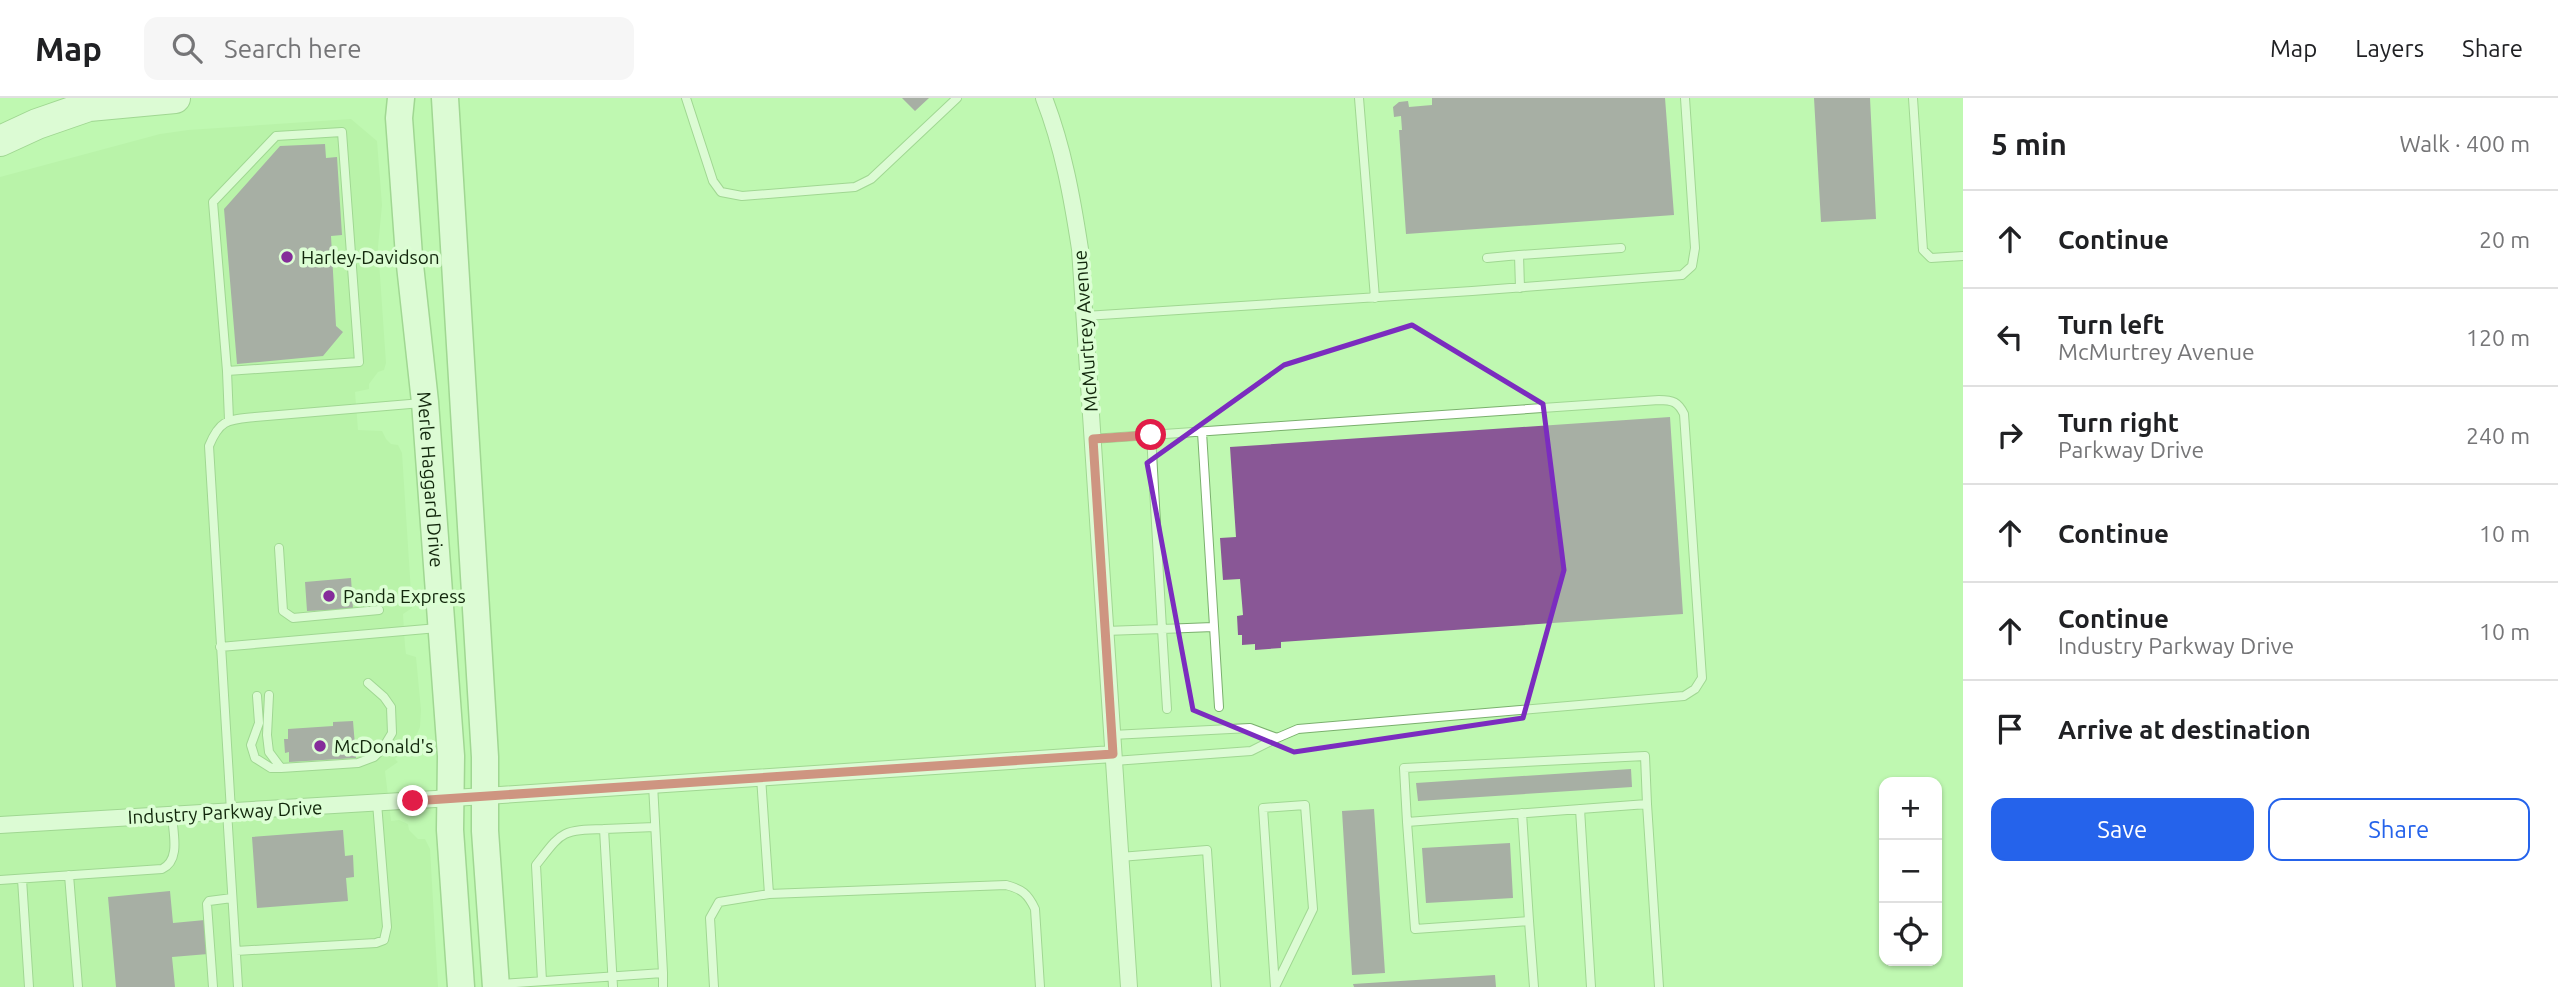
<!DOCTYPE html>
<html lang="en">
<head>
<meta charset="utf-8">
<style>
  :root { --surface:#fff; --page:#f6f6f6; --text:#202124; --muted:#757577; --line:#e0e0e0; --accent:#2563eb }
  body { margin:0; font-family:Ubuntu,sans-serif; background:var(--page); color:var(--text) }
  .controls { position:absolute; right:21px; bottom:21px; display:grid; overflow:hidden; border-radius:14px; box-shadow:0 2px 5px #0004 }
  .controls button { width:63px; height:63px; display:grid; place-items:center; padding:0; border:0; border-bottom:2px solid var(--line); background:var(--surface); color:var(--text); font:35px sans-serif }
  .stop { position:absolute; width:21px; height:21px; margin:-16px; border:5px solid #e11d48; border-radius:50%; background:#fff }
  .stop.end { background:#e11d48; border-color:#fff; box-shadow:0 2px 7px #0008 }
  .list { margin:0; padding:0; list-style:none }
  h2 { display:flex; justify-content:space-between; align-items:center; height:91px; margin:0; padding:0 28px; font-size:30px }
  h2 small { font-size:23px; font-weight:400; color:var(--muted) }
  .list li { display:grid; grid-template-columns:46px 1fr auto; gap:21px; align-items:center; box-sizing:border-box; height:98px; padding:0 28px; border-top:2px solid var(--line) }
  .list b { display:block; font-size:26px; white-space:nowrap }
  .list p { margin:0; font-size:23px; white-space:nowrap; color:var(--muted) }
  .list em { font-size:23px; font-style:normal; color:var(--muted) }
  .actions { display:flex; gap:14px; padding:21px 28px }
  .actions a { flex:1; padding:16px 0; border:2px solid var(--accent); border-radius:14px; text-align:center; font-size:24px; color:var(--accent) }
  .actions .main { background:var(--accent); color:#fff }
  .icon { flex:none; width:38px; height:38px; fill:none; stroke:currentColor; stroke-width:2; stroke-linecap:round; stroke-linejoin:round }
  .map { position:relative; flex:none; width:1963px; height:889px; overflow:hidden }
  header { display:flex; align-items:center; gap:42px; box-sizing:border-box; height:98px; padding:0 35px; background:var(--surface); border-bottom:2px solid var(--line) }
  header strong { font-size:33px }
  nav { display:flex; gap:38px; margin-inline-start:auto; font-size:24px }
  .search { width:490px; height:63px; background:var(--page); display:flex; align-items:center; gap:18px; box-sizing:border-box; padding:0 24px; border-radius:14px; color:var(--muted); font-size:26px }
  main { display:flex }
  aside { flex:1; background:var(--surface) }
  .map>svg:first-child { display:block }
  .built { fill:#b1eda1 }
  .building { fill:#895796 }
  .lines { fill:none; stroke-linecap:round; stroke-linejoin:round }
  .lane-casing { stroke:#7ab06d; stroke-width:10 }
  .street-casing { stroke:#7ab06d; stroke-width:18 }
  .primary-casing { stroke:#7ab06d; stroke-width:29 }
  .highway-casing { stroke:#7ab06d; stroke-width:32 }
  .lane { stroke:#fff; stroke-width:8 }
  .street { stroke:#fff; stroke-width:16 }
  .primary { stroke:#fff; stroke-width:26 }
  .highway { stroke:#fff; stroke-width:30 }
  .route { stroke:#e11d48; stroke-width:9 }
  .marked { fill:none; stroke:#7b2cbf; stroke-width:5; stroke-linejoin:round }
  .poi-dot { fill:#852d9a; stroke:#dcfed4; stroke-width:2.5 }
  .labels { text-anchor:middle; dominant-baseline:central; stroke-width:7; stroke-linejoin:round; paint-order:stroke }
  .poi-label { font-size:19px; fill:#12270c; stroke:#dcfed4; text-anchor:start }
  .street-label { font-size:19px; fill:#12270c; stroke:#dcfed4 }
</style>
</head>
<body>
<header>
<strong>Map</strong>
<div class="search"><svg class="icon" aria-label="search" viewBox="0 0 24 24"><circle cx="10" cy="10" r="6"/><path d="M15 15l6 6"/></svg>Search here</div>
<nav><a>Map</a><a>Layers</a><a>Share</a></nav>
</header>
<main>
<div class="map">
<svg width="1963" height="889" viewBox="0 0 1963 889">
  <rect width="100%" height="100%" fill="#bff8b1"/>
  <path class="built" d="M351,21L377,43L382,107L378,149L386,265L384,272L378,274L369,286V291L355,294L358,332L382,333L386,341L391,346L398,347L402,355L412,510L403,516L405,548L406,556L416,559L421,612L420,629L416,638L395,661L398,664L385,673L391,723L399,722L408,726L409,732L418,741H425L430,751L438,889H0V79L160,36L188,32Z"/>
  <path class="building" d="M902,0H929L915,13Z
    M1432,0H1665L1674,117L1406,136L1399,32H1402L1401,18L1394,19L1393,9L1399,4L1408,3L1409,9L1432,7Z
    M1814,0H1870L1876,121L1821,124Z
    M325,46L326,60L337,59L342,137L331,138L336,228L343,234L323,258L237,266L224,111L280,48Z
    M1670,319L1683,516L1281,544V550L1255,552V546L1242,547V537H1238L1237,518L1243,517L1240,481L1223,482L1220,440L1236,439L1230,349Z
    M351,480L353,511L307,513L305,484Z
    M353,623L356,660L289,664V654L285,655L284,641H288V631L333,628V624Z
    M1631,671L1632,689L1418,703L1416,685Z
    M1374,711L1385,875L1352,877L1342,713Z
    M343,732L345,758L353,757L354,779L346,780L348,803L257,810L252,739Z
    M1510,745L1513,800L1426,805L1422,750Z
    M170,793L173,825L205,822L208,856L172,859L175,889H116L108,799Z
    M1495,877L1496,889H1354L1353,886Z"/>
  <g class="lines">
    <g class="lane-casing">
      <path id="lane" d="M686,0L713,83L721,94L742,98L855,89L871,81L957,0
        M1359,0L1375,200
        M1913,0L1923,152L1931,160L1963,158
        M1487,160L1519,157
        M1520,190L1519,157L1621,150
        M1085,218L1472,193L1682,177L1692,168L1695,150L1685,0
        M227,273L213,104L276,38L342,34L359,264L227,273L229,322
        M1202,334L1219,609
        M1092,341L1659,302C1673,302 1678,304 1684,316L1702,580L1695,591L1684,598L1298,631L1277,640
        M279,450L283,513L293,520L379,512
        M1105,533L1162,531L1151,337
        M220,549L438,530
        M269,597L267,637L269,654L281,670L358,665L374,659L383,650L392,635L391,609L384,599L368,585
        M257,598L259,625L251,647L255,660L271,670H281
        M1167,611L1162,531L1213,529
        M1112,637L1250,630L1277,640L1251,653L1114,663
        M761,679L769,796
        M653,686L663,875
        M1305,707L1313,811L1275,889L1263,710Z
        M1580,711L1591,889
        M227,713L238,889
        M231,713L209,348C220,321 228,322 255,319L422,305
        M1522,715L1529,823
        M1407,724L1404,670L1645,658L1647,706
        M1120,759L1207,752L1216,889
        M69,777L78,889
        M22,781L29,889
        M0,782L162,771C181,762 173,735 172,717
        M236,853L376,845L384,842L387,829L377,705
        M542,883L536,767C562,734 560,732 604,731
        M501,886L663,875V889
        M213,889L207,806L209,803L232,800
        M613,889L604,731L655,729
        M714,889L710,820L719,804L769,796L1006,787C1022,791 1028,796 1035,811L1040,889
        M1534,889L1529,823L1415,831L1407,724L1647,706L1659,889"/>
    </g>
    <g class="street-casing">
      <path id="street" d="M1044,0C1063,49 1072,99 1080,151L1129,889
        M0,727L486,698L1113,656"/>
    </g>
    <g class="primary-casing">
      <g id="primary">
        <path id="s1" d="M401,0L399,20L409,158L425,304L451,658L450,732L461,889"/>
        <path d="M445,0L485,659V733L496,889"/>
      </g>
    </g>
    <g class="highway-casing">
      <path id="highway" d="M0,43L37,26L89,8L175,0"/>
    </g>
    <use href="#lane" class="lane"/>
    <use href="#street" class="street"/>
    <use href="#primary" class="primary"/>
    <use href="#highway" class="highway"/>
  </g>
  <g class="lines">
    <path class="route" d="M413,703L1113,656L1093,341L1151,337"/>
  </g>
  <path d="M0 0H1963V889H0ZM1412,227L1543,306L1564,472L1523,620L1294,654L1193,612L1147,365L1284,267Z" fill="#bff8b1" fill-opacity=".55" fill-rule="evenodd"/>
  <path class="marked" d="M1412,227L1543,306L1564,472L1523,620L1294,654L1193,612L1147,365L1284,267Z"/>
  <g class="poi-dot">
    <circle cx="287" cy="159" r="7"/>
    <circle cx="329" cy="498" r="7"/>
    <circle cx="320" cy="648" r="7"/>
  </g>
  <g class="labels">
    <g class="poi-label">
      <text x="301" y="159">Harley-Davidson</text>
      <text x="343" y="498">Panda Express</text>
      <text x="334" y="648">McDonald's</text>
    </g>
    <g class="street-label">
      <text transform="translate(1085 233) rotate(-94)">McMurtrey Avenue</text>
      <text stroke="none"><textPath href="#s1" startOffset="383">Merle Haggard Drive</textPath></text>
      <text transform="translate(225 714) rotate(-3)">Industry Parkway Drive</text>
    </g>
  </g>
</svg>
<div class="controls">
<button>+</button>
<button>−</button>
<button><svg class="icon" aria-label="locate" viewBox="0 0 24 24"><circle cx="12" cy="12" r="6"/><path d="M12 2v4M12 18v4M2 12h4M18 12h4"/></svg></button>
</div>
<div class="stop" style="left:1151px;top:337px"></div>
<div class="stop end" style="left:413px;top:703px"></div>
</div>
<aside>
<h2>5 min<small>Walk · 400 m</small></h2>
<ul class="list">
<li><svg class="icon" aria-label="ahead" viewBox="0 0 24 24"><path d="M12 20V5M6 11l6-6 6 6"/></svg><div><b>Continue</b></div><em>20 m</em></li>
<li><svg class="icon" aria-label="left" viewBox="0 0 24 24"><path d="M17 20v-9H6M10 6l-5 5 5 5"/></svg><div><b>Turn left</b><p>McMurtrey Avenue</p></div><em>120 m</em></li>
<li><svg class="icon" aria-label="right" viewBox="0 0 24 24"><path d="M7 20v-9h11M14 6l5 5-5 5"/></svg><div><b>Turn right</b><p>Parkway Drive</p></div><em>240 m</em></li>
<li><svg class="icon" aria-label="ahead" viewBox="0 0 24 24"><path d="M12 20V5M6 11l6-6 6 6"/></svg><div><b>Continue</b></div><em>10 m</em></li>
<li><svg class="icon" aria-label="ahead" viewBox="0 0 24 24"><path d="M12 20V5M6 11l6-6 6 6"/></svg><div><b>Continue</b><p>Industry Parkway Drive</p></div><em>10 m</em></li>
<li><svg class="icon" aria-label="arrive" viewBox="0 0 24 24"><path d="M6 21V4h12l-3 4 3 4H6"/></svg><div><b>Arrive at destination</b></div></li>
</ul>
<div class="actions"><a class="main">Save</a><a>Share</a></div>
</aside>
</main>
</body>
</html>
